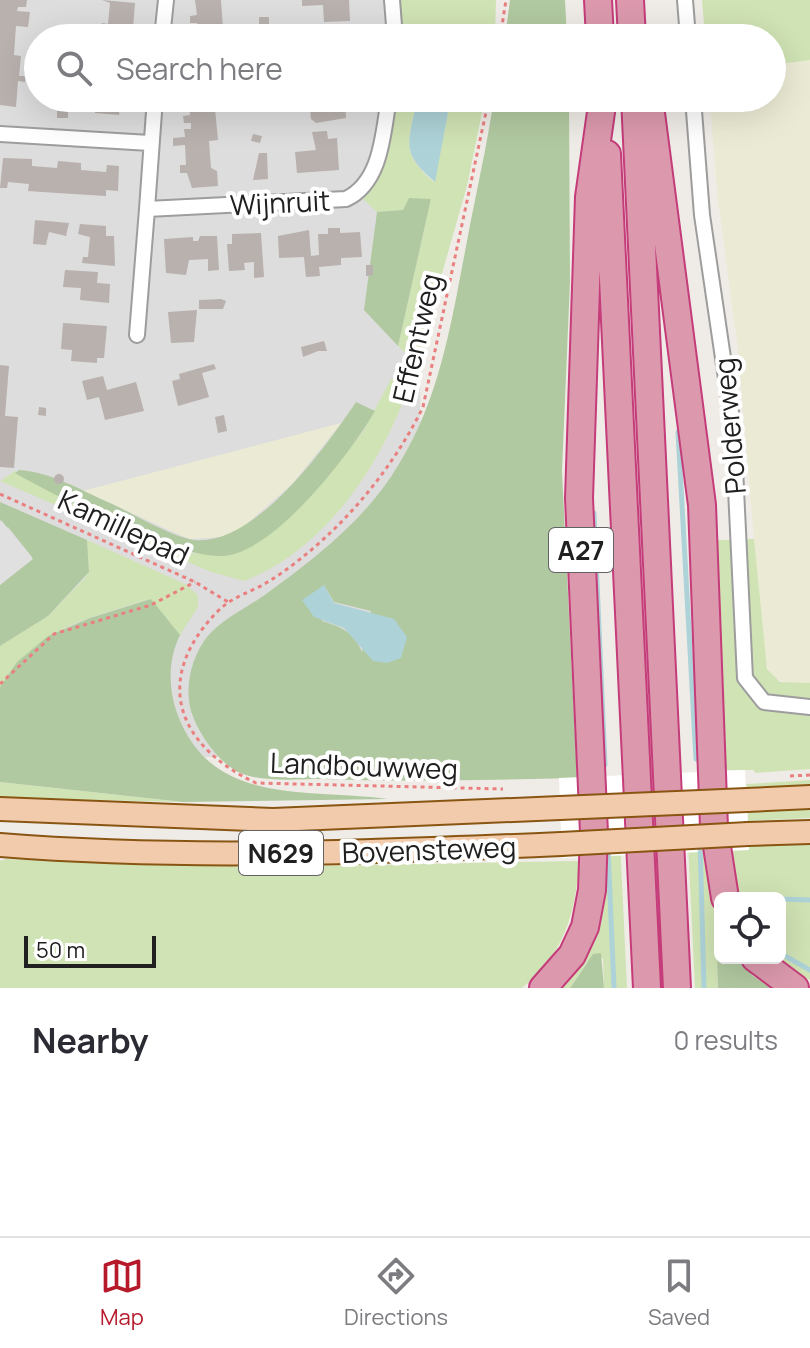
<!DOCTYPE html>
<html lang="en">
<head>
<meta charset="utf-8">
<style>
  :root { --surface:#fff; --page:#f2f2f3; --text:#2b2b33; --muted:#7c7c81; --line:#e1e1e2; --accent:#b6192a }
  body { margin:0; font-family:Manrope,sans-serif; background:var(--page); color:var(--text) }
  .controls { position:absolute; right:24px; bottom:24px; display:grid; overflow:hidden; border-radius:12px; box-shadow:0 8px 32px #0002 }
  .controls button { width:72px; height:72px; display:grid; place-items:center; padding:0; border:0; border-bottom:2px solid var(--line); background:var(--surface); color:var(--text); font:40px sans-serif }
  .scale { position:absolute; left:24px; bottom:20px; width:132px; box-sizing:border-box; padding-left:8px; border:4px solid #202020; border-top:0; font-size:22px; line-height:28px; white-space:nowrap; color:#202020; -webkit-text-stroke:6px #fff; paint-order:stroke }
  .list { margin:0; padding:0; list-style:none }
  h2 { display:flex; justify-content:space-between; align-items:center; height:104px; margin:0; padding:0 32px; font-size:34px }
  h2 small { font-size:26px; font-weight:400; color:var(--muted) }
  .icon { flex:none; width:44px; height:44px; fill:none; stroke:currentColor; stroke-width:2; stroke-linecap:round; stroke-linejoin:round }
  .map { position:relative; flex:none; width:810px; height:988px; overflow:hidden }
  .search { position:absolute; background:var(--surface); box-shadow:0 8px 32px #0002; left:24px; right:24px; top:24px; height:88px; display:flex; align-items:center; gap:20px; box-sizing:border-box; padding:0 28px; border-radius:44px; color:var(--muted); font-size:30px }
  .sheet { height:248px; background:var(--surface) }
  nav { display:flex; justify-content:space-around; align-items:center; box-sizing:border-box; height:112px; border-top:2px solid var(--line); background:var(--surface); font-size:22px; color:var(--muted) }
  nav a { display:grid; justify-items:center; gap:4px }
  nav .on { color:var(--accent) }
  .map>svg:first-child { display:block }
  .residential { fill:#dedddd }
  .farmland { fill:#ebebd5 }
  .grass { fill:#d0e3b4 }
  .forest { fill:#b1c9a1; fill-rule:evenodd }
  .parking { fill:#e0e0e0 }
  .water { fill:#add2d7 }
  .pier { fill:#fff }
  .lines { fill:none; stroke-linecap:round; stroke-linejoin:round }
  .stream { stroke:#add2d7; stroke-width:5 }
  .building { fill:#b8b1ad }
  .street-casing { stroke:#9d9d9d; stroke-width:18 }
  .primary-casing { stroke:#895513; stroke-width:26 }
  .highway-casing { stroke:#c53c7a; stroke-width:30 }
  .path { stroke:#e97f7f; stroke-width:3; stroke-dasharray:4 4; stroke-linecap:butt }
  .street { stroke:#fff; stroke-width:14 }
  .primary { stroke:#f1cbab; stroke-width:22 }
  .highway { stroke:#dc99ad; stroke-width:26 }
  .primary-bridge-casing { stroke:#895513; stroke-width:26; stroke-linecap:butt }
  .primary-bridge { stroke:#f1cbab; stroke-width:22 }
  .labels { text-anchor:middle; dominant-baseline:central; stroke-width:8; stroke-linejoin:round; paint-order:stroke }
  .shield { fill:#fff; stroke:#636363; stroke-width:2 }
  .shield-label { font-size:26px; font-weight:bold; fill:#202020 }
  .street-label { font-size:28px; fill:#202020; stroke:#fff }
</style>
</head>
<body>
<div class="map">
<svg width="810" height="988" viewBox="0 0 810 988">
  <rect width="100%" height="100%" fill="#efece7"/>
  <path class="residential" d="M0,0H424V38H38V98H423L417,750L0,764Z"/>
  <path class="farmland" d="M810,60V683L790,684L772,677L764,658L738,350L717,193L710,98H772V65Z
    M341,423L293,483L241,529L224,537L189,539L83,491Z"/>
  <path class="grass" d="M396,0H496L495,38H398Z
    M702,0H810V60L772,65V38H705Z
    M392,98H417C410,140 398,152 434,182L448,113L440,98H485L467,186L419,354L404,352L398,346L431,199L404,210L377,212L361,197Z
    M391,379L409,385C383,463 324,551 244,581L211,572L0,481L15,471L93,511L191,553L231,555L254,543L309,499L364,430Z
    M743,539H754L767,669L780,682L810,683V703L764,696L751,680Z
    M87,540L185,584L198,595V607L180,635L150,599C82,620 43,626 0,687V646L48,616L85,578L89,572Z
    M714,540H731L737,667C743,710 774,713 810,713V769L755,773L754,770H724Z
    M810,780V784L747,789L746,784Z
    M0,782L183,802L0,798Z
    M810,806V818L748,821V809Z
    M706,815L720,930L716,931L718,988H695L688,844Z
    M619,819L627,988H604L603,958L587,962L570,988H552Z
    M810,843V980L772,958H780V898H737L729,845Z
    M6,859L263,867L579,861C576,912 564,955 522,988H0V861Z"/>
  <path class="forest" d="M510,0H565L567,38H505Z
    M494,98H569L570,282L562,471L577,778C492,780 407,782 323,779C298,779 261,783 238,772C217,761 198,733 191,711C184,686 192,656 207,637C222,619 247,608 266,594C316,558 367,518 399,464C441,396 452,318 467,241C476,193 487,146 494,98ZM324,585L334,602L371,611L362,652C354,632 342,627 322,621Z
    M409,198L431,199L398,346L364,310L377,212L403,210Z
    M356,402L375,411C350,454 276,551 224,556C177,559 59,498 15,473L19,470C52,472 80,490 110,503C132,513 172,537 194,540C254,547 326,447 356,402Z
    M0,502L87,540L89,572L48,616L0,646V585L32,557L8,527L0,533Z
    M151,599L180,635C168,659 168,688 177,713C211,807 306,788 388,799L183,802L0,782V687L17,662L48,636L90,618Z
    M716,930H720V958H738L753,976L771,988H718Z
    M601,953L604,988H570L593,954Z"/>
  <path class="parking" d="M1,520L33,559L0,585V521Z"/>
  <path class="water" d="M417,98H440L448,113L435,182C398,151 410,141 417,98Z
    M324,585L334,603L394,619L407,637L401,658L387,663L373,661L344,628L314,617L302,600Z"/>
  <path class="pier" d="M745,770L749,850L562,858L559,778Z"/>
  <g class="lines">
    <path class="stream" d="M678,432L696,759
      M594,513L605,765
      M700,841L704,988
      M608,848L614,988
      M780,899L810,900
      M780,953L810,970"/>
  </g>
  <path class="building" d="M0,0H27L26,7H18L17,11L30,12L28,27L16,26L14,55L21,56L19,76H26L25,82L18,81L16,107L0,105Z
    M102,0L135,3L133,28L126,27L125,38H100L102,23L108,24L110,3Z
    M195,0H221L223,29L216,30L217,38H191V29H198L197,23H190V16L197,15Z
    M302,0H349L350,21L324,22L323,5L302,6Z
    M259,17H269V26H259Z
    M89,98H114L113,101L120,102L119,115L95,113V101Z
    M189,98H214L218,140L209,141L211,168L217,171L218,186L192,188L187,173H180V165H186L185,145L173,146V138L185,137L184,129H191V123H184L183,116L190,115Z
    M322,98H345L346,118L316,123L311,119L310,108L314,100Z
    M57,110H68V118H57Z
    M327,131L328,139L337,138L339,170L297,173L295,152L316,150L312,132Z
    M253,134L262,136L260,143L251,141Z
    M259,153H267L268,179L253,180Z
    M3,158L32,159V166L57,168L58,161L81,163V170L106,172L107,165L119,166L118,191L106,190V196L57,193L28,191L29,184L8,182L7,188H0Z
    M35,220L69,223L66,236L49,232L46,245L33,244Z
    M80,224L106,226V236H114L115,266L82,263L83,257H88L90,237L78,234Z
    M328,228H340V233L360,232L362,257L341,258V265L319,267L320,276L306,277L304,257L279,258L278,236L309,230L311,256L319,255L318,234H328Z
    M261,233L264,277L254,278V262L244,263L245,270L229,271L227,244H232V234Z
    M200,236H217L219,270L208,271V259L189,260L186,275L166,273L164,239L193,237V241H198Z
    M366,265H373V275L366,276Z
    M65,270L98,272L97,283L110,284L109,303L80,300L81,288L63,287Z
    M221,299L226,301L223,309H199V300Z
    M197,310L194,342L171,343L168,312Z
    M63,323L107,326L104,358H97V363L71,361L72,350L61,349Z
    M324,341L327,351H318L303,357L301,347Z
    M214,364L216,369L202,373L209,397L178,406L172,381L180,379L179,374Z
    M0,365L9,366L5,416L18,417L14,468L0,467Z
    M103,376L107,390L136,382L144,411L105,420L99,397L87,400L82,381Z
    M39,407L46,408V416L38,415Z
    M224,415L227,431L218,433L215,417Z
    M54 479a5 5 0 1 1 10 0a5 5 0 1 1-10 0Z"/>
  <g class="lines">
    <g class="street-casing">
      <path id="street" d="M392,0L395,38
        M685,0L688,38
        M162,38L166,0
        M155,98L147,209L346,199C382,182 383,132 389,98
        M693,98L702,215L733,426L745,678L764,702L810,707
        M0,134L150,143
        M137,335L147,209"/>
    </g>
    <g class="primary-casing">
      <path id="primary" d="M747,800L810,797
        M0,809L273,820L560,808
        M748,834L810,832
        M0,845C187,860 374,852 561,844"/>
    </g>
    <g class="highway-casing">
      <path id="highway" d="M598,0L600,38
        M630,0L632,38
        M635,98L677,988
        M649,98L702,505L714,827L725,898
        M607,154L647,988
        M755,958L795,988
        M543,988L572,955L585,927L592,890L594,833L579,498L589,197L603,98"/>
    </g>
    <path class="path" d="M500,38L506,0
      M489,98L423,407C400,454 367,498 329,534C311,551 288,570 266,583C251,592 232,597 219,610C152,677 175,745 256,783L503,789
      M0,494L195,582L228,602
      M0,684L54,634L151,605L195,582
      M790,776L810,775"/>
    <use href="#street" class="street"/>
    <use href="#primary" class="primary"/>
    <use href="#highway" class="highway"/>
    <g class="primary-bridge-casing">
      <path id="primary-bridge" d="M560,808L747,800
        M561,844L748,834"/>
    </g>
    <use href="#primary-bridge" class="primary-bridge"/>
  </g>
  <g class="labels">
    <g class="shield">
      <rect x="549" y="528" width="64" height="44" rx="6"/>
      <rect x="239" y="831" width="84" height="44" rx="6"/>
    </g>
    <g class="shield-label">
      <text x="581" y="550">A27</text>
      <text x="281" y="853">N629</text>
    </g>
    <g class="street-label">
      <text transform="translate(280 202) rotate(-3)">Wijnruit</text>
      <text transform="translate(416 338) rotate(-77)">Effentweg</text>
      <text transform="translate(729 426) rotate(-95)">Polderweg</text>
      <text transform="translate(124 527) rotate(25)">Kamillepad</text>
      <text transform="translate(364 765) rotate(2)">Landbouwweg</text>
      <text transform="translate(429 849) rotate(-2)">Bovensteweg</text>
    </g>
  </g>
</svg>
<div class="controls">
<button><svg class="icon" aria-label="locate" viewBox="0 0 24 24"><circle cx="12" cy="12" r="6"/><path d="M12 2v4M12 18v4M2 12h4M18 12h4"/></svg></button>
</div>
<div class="scale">50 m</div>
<div class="search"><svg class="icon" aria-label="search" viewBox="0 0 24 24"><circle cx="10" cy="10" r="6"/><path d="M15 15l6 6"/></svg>Search here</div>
</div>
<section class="sheet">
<h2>Nearby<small>0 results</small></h2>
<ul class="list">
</ul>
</section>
<nav>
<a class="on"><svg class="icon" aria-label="map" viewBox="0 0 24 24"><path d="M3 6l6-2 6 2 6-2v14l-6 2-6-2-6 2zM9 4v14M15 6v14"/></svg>Map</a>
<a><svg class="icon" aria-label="directions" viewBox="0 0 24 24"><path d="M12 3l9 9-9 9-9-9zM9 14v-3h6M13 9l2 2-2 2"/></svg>Directions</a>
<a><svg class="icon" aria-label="saved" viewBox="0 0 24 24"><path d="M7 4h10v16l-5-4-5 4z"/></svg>Saved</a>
</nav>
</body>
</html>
